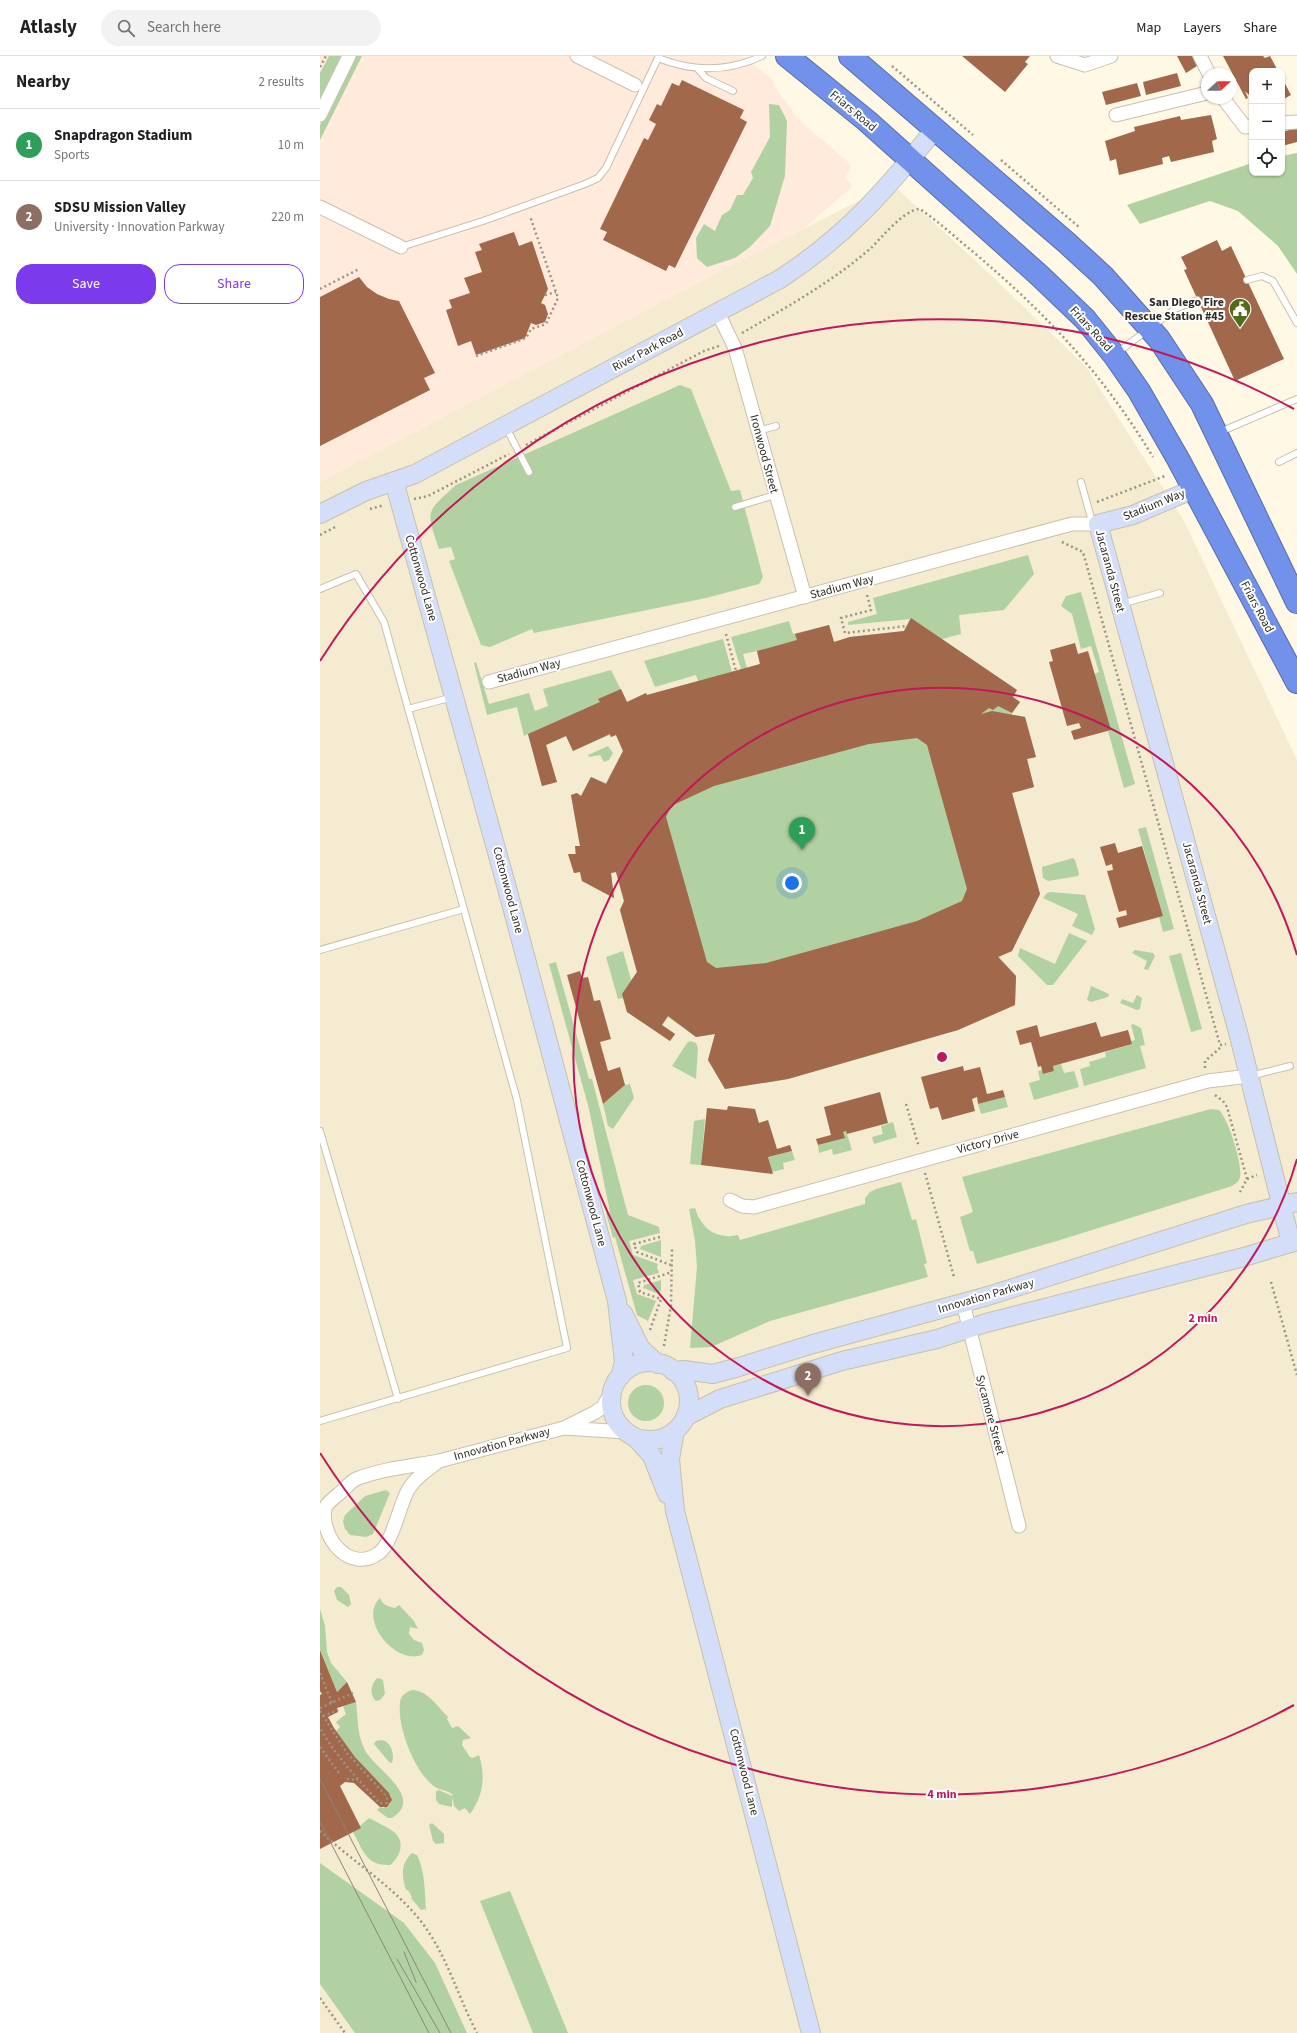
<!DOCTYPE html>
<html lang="en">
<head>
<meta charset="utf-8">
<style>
  :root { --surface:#fff; --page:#f2f2f2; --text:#202124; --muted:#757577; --line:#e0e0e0; --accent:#7c3aed }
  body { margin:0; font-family:"Source Sans 3",sans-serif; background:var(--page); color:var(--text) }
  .controls { position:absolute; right:12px; top:12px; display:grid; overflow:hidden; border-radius:8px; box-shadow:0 1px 3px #0004 }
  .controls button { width:36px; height:36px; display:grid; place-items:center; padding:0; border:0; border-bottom:1px solid var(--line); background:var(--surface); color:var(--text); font:20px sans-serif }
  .compass { position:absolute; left:881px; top:12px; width:36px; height:36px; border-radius:50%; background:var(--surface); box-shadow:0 1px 3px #0004; rotate:68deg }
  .you { position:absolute; left:472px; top:827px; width:14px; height:14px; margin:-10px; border:3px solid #fff; border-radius:50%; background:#1a73e8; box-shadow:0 0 0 6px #1a73e833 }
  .badge { display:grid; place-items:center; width:26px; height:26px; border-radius:50%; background:var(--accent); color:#fff; font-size:13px; font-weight:700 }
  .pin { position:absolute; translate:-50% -33px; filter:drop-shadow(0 1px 2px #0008) }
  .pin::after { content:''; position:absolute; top:21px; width:14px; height:12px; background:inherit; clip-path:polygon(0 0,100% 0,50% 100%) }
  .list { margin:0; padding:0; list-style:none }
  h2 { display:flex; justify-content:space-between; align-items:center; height:52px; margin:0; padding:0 16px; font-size:17px }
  h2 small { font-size:13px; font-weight:400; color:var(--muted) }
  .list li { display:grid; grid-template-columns:26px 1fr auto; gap:12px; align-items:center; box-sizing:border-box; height:72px; padding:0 16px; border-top:1px solid var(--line) }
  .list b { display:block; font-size:15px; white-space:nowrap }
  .list p { margin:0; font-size:13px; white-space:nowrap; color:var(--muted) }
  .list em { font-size:13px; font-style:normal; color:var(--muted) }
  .actions { display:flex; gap:8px; padding:12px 16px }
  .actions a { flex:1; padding:9px 0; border:1px solid var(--accent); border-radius:16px; text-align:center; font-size:14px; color:var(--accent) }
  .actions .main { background:var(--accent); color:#fff }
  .icon { flex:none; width:22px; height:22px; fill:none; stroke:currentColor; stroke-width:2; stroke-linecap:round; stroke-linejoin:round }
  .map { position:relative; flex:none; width:977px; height:1977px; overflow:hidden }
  header { display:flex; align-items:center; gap:24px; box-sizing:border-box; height:56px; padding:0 20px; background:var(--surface); border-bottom:1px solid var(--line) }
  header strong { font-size:19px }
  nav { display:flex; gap:22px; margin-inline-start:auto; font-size:14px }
  .search { width:280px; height:36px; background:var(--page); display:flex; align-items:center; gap:10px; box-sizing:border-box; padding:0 14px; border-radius:22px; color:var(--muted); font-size:15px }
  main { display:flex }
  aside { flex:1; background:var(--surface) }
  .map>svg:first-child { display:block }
  .commercial { fill:#ffeadb }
  .built { fill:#f4ebd0 }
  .green { fill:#b2d1a2; fill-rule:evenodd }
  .building { fill:#a1684b; fill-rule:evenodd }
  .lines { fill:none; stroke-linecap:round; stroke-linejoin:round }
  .lane-casing { stroke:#c7c1ae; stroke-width:8 }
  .street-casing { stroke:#c7c1ae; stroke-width:15 }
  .secondary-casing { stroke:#c7c1ae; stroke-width:20 }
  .highway-casing { stroke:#5a6da5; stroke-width:24 }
  .path { stroke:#9a9587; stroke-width:2.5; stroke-dasharray:2 3; stroke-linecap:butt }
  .lane { stroke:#fff; stroke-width:6 }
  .street { stroke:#fff; stroke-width:13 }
  .secondary { stroke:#d5def9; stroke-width:18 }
  .highway { stroke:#7291eb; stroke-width:22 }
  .tram { stroke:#8a8679; stroke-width:1 }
  .ring { fill:none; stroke:#c2185b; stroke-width:2 }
  .labels { text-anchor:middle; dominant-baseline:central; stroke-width:4; stroke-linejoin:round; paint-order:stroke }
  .street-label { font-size:12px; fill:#2e2b24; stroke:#fff }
  .poi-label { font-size:12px; font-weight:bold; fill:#2e2b24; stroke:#fff; text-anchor:end }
  .centre { fill:#c2185b; stroke:#fff; stroke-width:2 }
  .ring-label { font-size:12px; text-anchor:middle; font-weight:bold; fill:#c2185b; stroke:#fff; stroke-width:4; stroke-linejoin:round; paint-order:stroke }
</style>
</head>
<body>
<header>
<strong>Atlasly</strong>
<div class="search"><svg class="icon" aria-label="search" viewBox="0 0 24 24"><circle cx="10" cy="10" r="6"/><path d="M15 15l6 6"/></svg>Search here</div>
<nav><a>Map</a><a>Layers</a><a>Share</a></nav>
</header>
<main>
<aside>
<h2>Nearby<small>2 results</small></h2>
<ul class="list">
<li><span class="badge" style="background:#2e9e5b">1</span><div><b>Snapdragon Stadium</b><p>Sports</p></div><em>10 m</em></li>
<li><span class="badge" style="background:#8d6e63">2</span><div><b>SDSU Mission Valley</b><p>University · Innovation Parkway</p></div><em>220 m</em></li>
</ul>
<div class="actions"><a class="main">Save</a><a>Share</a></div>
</aside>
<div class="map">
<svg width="977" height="1977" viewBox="0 0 977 1977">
  <rect width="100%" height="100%" fill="#fff8e4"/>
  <path class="commercial" d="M0,0H422L452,23L457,34L480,65L528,106L531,111L525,122L533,130L483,173L0,426Z"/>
  <path class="built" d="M572,128L675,223L766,311L864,465L977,704V1977H0V426L426,202Z"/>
  <path class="green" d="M9,0H24L0,50V17Z
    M34,0H42L0,84V69Z
    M449,48L459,49L467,65L465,120L450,170L430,191L415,202L387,211L377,202L376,182L384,168L395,175L402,159L410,154L417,139H423L433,122L431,116L450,81Z
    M977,97V218L958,190L918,155L890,145L820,168L807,149L932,107V117H962V100Z
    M360,329L371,333L411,435L420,434L443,521L439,528L386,542L214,577L212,573L170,591L161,589L129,505L135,503L131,491L119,493C106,454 105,457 136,429Z
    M708,499L714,518L684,554L639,559L641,578L622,583L697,634L693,641L700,646L692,657V659L705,661L716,701L707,703L714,731L692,737L720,838L692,895L679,901L696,920L695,949L638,974L468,1023L405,1033L388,1004L395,978L376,981L348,961L342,969L355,978L350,985L307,956L303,942L298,943L286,901L303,895L311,924L317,916L300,854L304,845L296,816L291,817L294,842L262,825L260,816L254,817L248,798H255V790H260L251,739L257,737L261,740L271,721L286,727L303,695L296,679L291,681L289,679L253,695L246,680L226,689L237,726L222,730L208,678L204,680L197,651L167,659L154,607L156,606L169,648L209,637L215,655L228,650L223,633L291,614L307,646L326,637L327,639L378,625L376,619L335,631L324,605L403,583L412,616L421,613L411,581L469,565L473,578L509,569L514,586L530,581L584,575L590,563L528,569V566L557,558L553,542ZM437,595L440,608L427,612L423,598Z
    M761,536L815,728L804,732L788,675L790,674L774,618L779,616L771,590L761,593L752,558L741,550L746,540Z
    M288,690L293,697L289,704L284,706L280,699L269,701L268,699Z
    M826,771L854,873L843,876L839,861L842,859L818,773Z
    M753,802L755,804L759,818L758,820L728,825L723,822L722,811Z
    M731,836L765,839L775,873L772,879L752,870L758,858L723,842L727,837Z
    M749,877L767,885L733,929H727L698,900L700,892L735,908Z
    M815,894L833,897L835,900L828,914L824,913L827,905L812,897Z
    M861,897L882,973L871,976L849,900Z
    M236,906L269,1023H272L308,1159L339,1171L340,1177L309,1185L313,1199L338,1208L337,1211L339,1217L313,1224L317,1238L336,1245L328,1265L317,1259L295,1181L293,1182L286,1157L290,1156L269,1053L229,908Z
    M771,930L789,938L788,941L771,946L767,944Z
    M817,939L822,942L820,953L817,954L800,947L802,943L813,947Z
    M813,968L821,972L825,989L820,990L826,1012L764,1030L760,1013L770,1010L769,1006L786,1001L785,996L812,988L811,985L815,984L811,969Z
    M370,985L376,987L378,992L376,1023L352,1010L367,987Z
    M741,1008L744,1017L754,1015L759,1031L714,1044L709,1027L720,1024L718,1015L722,1014L724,1018L734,1015L733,1010Z
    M310,1028L314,1042L293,1073L288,1070L283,1048L305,1029Z
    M685,1041L688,1051L661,1058L658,1048Z
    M891,1053L899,1054C908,1062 923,1109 920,1121C919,1126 915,1128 912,1130L737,1185L657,1208L653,1195H650L640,1161L653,1156L642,1121Z
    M385,1063L381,1109L370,1108L374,1065Z
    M573,1066L577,1081L554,1088L552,1081L563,1078L561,1070Z
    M526,1075L532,1094L513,1099L512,1093L499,1097L498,1089L524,1082L523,1076Z
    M472,1095L475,1104L463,1107L464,1113L452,1116L448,1101Z
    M581,1126L592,1164L596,1163L607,1207L604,1208L608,1221L450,1265L391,1291L370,1292L377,1211L375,1185L369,1153L375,1152C381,1172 396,1184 418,1179L420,1184L545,1148V1142L550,1136L556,1133Z
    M341,1184V1201L320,1193L321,1190Z
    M341,1224V1234L339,1238L323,1232L324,1229Z
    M308 1347a18 18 0 1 1 36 0a18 18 0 1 1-36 0Z
    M66,1434L70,1437L53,1478L46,1481L30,1479L25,1473L23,1465L25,1459L45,1440Z
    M17,1531H21L29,1539L31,1548L28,1551L17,1544L14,1535Z
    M60,1542C62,1548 68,1551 75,1552L79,1549L94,1565L98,1573L90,1571L89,1578L94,1584L102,1587L104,1594L102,1599C74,1609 38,1563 60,1542Z
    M0,1553L5,1570L7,1596L11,1607L27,1626L17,1636L0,1593Z
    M59,1622L63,1624L65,1638L60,1644L56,1645C49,1638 51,1630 56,1623Z
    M92,1634C107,1634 118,1651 128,1661L127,1663L132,1672L138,1670L151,1682L143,1684L142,1689L150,1701L153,1702L159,1699C166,1721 163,1740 150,1758L145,1752L139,1755L134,1750L132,1741V1751L119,1748L116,1744V1735L119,1734L132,1740V1738C127,1734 119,1734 115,1731C95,1717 77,1671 80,1647C80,1640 86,1636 92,1634Z
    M36,1646C38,1662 37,1679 45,1694C53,1712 106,1741 72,1762H68L57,1754L60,1751L63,1752L70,1748L71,1740L35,1701L16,1675L20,1671L16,1666L26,1658L23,1650Z
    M61,1684C71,1685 75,1698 72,1707L69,1706L54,1688L56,1685Z
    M49,1762C56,1766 68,1771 74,1776C86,1786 80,1801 70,1809C46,1810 43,1794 33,1776Z
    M112,1767L124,1778V1787L116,1788L113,1785L109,1769Z
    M92,1797L97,1799C105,1814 105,1838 106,1855L105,1853L101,1854L91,1842L92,1841L88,1834H86C82,1821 80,1808 92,1797Z
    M0,1807L84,1867L115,1907L147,1977H35L0,1928Z
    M190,1835L248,1977H213L160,1845Z"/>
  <path class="building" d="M642,0H710L705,6L708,8L685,36Z
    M857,0H872L877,10L866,17Z
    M903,0H943L945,2L950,0L958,15H932V42L925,35L928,42L926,43Z
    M857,17L861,30L826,39L823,26Z
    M962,22L971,39L962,44L965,49L962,51Z
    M362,24L424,54L420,62L427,66L355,212L349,209L346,215L283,184L287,176L280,173L324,82L328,84L336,68L329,64L337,48L341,50L352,27L359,30Z
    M817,27L821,40L786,49L782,36Z
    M891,59L897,83L892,85L894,96L851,106L849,100L842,102L843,108L799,119L796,103L790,105L785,85L815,75L814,71L860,60L861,64Z
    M977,72V86L962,90V76Z
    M194,176L199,190L212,185L228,233L221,247L225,249L228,258L225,266L216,269L211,267L205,282L156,299L151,285L138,290L126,254L132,252L129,244L150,237L144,222L162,216L155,196L162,194L159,188Z
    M897,184L902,195L911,190L964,303L915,325L864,214L867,213L861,201Z
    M39,221L47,231L57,238L69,243L79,245L115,317L104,322L110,334L0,390V241Z
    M591,562L697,634L693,641L700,646L692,657L678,650L673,654L669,652L661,658L672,655L705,661L716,701L707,703L714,731L692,737L720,838L692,895L678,901L696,920L695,949L638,974L468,1023L405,1033L388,1004L395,978L376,981L348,960L342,969L355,978L350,985L307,956L302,938L317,916L300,854L304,845L296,816L291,817L294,842L262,825L260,816L254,817L248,798H256L255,790H260L251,739L257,737L261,740L271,721L286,728L303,695L296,679L291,681L290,678L253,695L246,680L226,689L237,726L222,730L208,678L280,646L278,643L301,633L307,646L326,637L327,639L440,608L437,595L477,584L475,578L509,569L514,586L530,581L584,575ZM597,682L607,689L647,833L642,845L597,865L446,907L396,912L387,906L346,761L351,750L394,730L549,688Z
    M755,587L758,598L768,595L791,674L754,684L751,675L761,672L759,667L747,670L729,606L733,605L730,594Z
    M795,787L798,797L822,790L843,860L799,872L796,862L807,859L806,854L799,856L787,815L793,814L792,808L786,810L780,791Z
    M260,915L262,922L268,921L274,945L280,944L291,983L280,986L288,1015L300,1011L305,1029L283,1048L247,919Z
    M776,966L781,981L808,974L812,988L733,1010L734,1015L723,1018L721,1010L718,1011L711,986L700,989L696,975L717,969L720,981Z
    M643,1010L644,1015L660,1011L667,1038L683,1034L685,1041L658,1048L657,1041L652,1043L655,1055L622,1064L618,1051L610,1053L601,1021Z
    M560,1036L568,1067L527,1078L526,1075L523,1076L525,1082L498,1089L496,1083L511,1079L504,1051Z
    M408,1050L435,1053L439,1067L448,1064L457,1093L470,1089L472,1095L448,1101L453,1118L381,1109L387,1052L407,1054Z
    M0,1594L17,1636L27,1626L36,1646L17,1652L18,1656L8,1661L14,1672L35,1701L69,1737L72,1744L67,1751H60L34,1727L25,1726L20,1730L41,1772L0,1793V1639L2,1638L0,1635Z"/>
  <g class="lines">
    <g class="lane-casing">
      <path id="lane" d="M377,12L386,22L413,35
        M81,191L163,165L265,128L278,122L286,112L338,2C373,16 408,16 442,0
        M927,224L942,220L953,225L977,267
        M797,297L855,253L877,244
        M186,371L209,416
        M438,375L456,370
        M900,376L977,343
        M959,406L977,397
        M761,426L773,469
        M415,451L455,439
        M0,533L36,518L64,566L197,1044L247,1292L0,1365
        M801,548L840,537
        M88,653L133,641
        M0,894L144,853
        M930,1020L970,1010
        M0,1075L78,1343"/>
    </g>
    <g class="street-casing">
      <path id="street" d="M257,0L315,29
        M737,0L765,9L791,0
        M880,0L889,18
        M903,42L925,71L932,70
        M0,59L29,0
        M796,59L887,37
        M962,67L977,66
        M0,151L81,191
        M398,257L415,292L485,541
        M169,626L737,472L752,468H778
        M410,1144L422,1150L434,1151L888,1025L929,1020
        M643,1247L699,1470
        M244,1372L306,1376
        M119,1405C108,1413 95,1422 88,1434C79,1450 73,1486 59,1497C30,1518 0,1482 5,1452C8,1446 15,1441 20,1437C25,1433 30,1426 36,1423C61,1413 92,1410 119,1405Z
        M119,1405L244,1372L274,1357L283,1351L293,1333"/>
    </g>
    <g class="secondary-casing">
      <path id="secondary" d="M74,425L187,832L297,1245L304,1306L300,1321
        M874,433L813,459L778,468L918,976L971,1187
        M0,458L46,435L95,418L460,223C526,180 566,134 615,73
        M303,1257L321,1293L338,1308
        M291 1345a39 39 0 1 1 78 0a39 39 0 1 1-78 0Z
        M353,1315L364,1314L393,1318L419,1311L493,1288L668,1240L926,1158L977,1146
        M365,1361L400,1343L522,1305L617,1283L666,1267L924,1201L977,1185
        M355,1375L350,1403L355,1455L491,1977
        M315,1381L332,1400L347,1438"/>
    </g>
    <g class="highway-casing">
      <path id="highway" d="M467,0L547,65L720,220L765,263L794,299L819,335L858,403L977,626
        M530,0L747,187L783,220L839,283L882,348L977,546"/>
    </g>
    <path class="path" d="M572,10L653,79
      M0,11L6,0
      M681,104L759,171
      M0,233L39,213
      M225,239L236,236
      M422,277C467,251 512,226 551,192C562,181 585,153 600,153C619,166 635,181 652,195C727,258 782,317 833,401
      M156,300L206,282L211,273L226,268L238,242L210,160
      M206,389L384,295L399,290
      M94,443L108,440L189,398
      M777,446L845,420
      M50,453L64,449
      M0,479L17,470
      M742,486L763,496L900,989L906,988
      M547,539L551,554L521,562L525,577L587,570
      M406,578L416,615
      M885,1012V1005L899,993L900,989
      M895,1039L903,1045L907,1051L927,1123L920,1136
      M586,1048L599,1091
      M605,1117L634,1221
      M927,1123L937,1119
      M340,1181L314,1188L317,1196L351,1209
      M951,1226L977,1319
      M330,1274L341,1243L320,1236L318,1227L352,1216
      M344,1290L351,1249L352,1192
      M0,1617L12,1647
      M0,1652L33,1637
      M0,1655L27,1697L67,1741V1747H60C38,1724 16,1700 0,1672
      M3,1660L18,1654
      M0,1691L19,1717
      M27,1723L38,1724
      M0,1775C34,1807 75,1831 103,1868C128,1902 138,1941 157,1977
      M0,1942L25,1977"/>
    <use href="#lane" class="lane"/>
    <use href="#street" class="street"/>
    <use href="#secondary" class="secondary"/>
    <use href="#highway" class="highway"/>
    <path class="tram" d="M0,1723L131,1977
      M0,1766L109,1977
      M84,1896L96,1926
      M77,1903L120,1977"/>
  </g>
  <g class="ring">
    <path d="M977 1103A369 369 0 1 1 977 899"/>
    <path d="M974 1649A737 737 0 0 1 0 1397M0 605A737 737 0 0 1 974 353"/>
  </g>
  <defs>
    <g id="civic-pin" transform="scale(1.15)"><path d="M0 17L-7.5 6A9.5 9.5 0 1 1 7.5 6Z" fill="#536a1a" stroke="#fff"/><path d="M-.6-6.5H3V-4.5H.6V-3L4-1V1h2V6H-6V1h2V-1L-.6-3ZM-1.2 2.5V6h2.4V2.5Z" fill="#fff"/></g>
  </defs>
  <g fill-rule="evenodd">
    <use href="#civic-pin" x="920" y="253"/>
  </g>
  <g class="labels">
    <g class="street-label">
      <text transform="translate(533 55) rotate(40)">Friars Road</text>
      <text transform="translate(771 273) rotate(48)">Friars Road</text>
      <text transform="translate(328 294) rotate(-28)">River Park Road</text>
      <text transform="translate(444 398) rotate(75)">Ironwood Street</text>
      <text transform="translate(834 449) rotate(-22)">Stadium Way</text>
      <text transform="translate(790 515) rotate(75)">Jacaranda Street</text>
      <text transform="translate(101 522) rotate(74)">Cottonwood Lane</text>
      <text transform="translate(522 531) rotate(-15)">Stadium Way</text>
      <text transform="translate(937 551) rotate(62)">Friars Road</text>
      <text transform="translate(209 615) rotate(-15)">Stadium Way</text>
      <text transform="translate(877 827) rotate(75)">Jacaranda Street</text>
      <text transform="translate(188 834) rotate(75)">Cottonwood Lane</text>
      <text transform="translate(668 1086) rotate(-15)">Victory Drive</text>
      <text transform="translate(271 1147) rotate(75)">Cottonwood Lane</text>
      <text transform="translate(666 1240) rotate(-16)">Innovation Parkway</text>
      <text transform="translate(670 1359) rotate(75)">Sycamore Street</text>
      <text transform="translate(182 1388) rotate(-15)">Innovation Parkway</text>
      <text transform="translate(424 1716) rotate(76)">Cottonwood Lane</text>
    </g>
    <g class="poi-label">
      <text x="904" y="246">San Diego Fire<tspan x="904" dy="14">Rescue Station #45</tspan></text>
    </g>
  </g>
  <circle cx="622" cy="1001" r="6" class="centre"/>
  <g class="ring-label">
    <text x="883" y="1266">2 min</text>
    <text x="622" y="1742">4 min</text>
  </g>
</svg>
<div class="controls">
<button>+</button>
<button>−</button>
<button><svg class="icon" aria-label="locate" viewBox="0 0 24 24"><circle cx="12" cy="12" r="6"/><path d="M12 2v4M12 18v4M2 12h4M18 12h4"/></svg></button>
</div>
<svg class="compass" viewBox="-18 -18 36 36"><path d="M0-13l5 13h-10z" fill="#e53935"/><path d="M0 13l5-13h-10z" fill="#757577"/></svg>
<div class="you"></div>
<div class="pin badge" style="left:482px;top:794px;background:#2e9e5b">1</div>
<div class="pin badge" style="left:488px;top:1340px;background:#8d6e63">2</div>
</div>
</main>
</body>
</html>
